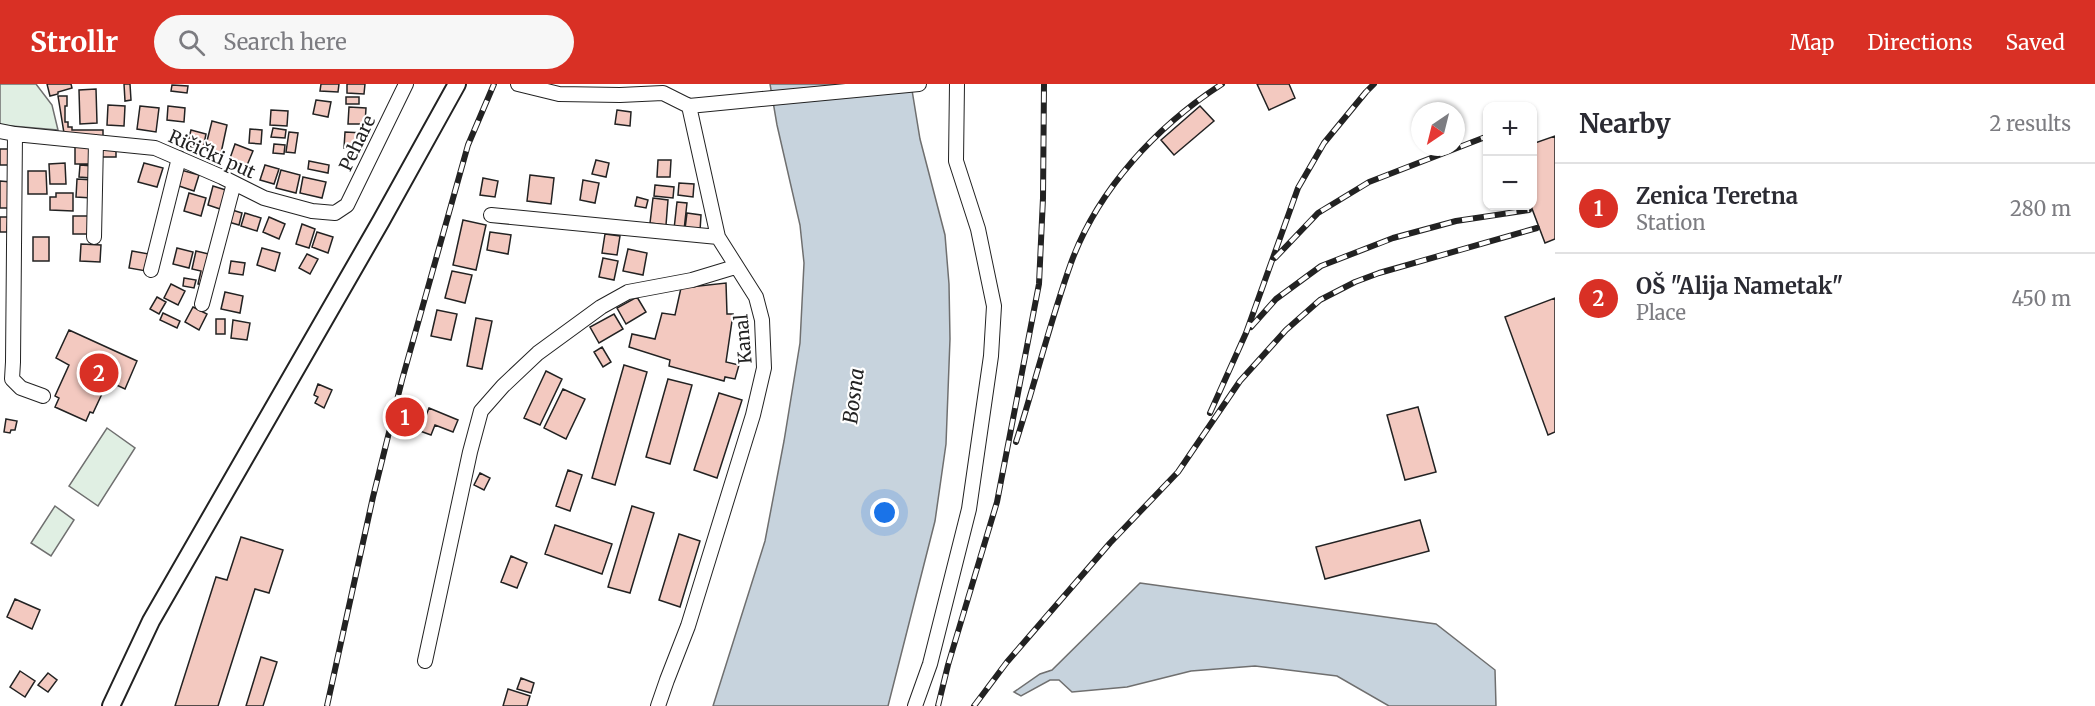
<!DOCTYPE html>
<html lang="en">
<head>
<meta charset="utf-8">
<style>
  :root { --surface:#fff; --page:#f7f7f7; --text:#2b2b33; --muted:#7c7c81; --line:#e1e1e2; --accent:#d93025 }
  body { margin:0; font-family:Merriweather,serif; background:var(--page); color:var(--text) }
  .controls { position:absolute; right:18px; top:18px; display:grid; overflow:hidden; border-radius:12px; box-shadow:0 2px 4px #0004 }
  .controls button { width:54px; height:54px; display:grid; place-items:center; padding:0; border:0; border-bottom:2px solid var(--line); background:var(--surface); color:var(--text); font:30px sans-serif }
  .compass { position:absolute; left:1411px; top:18px; width:54px; height:54px; border-radius:50%; background:var(--surface); box-shadow:0 2px 4px #0004; rotate:215deg }
  .you { position:absolute; left:885px; top:429px; width:21px; height:21px; margin:-15px; border:4px solid #fff; border-radius:50%; background:#1a73e8; box-shadow:0 0 0 9px #1a73e833 }
  .badge { display:grid; place-items:center; width:39px; height:39px; border-radius:50%; background:var(--accent); color:#fff; font-size:20px; font-weight:700 }
  .pin { position:absolute; translate:-50% -50%; border:3px solid #fff; box-shadow:0 2px 6px #0006 }
  .list { margin:0; padding:0; list-style:none }
  h2 { display:flex; justify-content:space-between; align-items:center; height:78px; margin:0; padding:0 24px; font-size:26px }
  h2 small { font-size:20px; font-weight:400; color:var(--muted) }
  .list li { display:grid; grid-template-columns:39px 1fr auto; gap:18px; align-items:center; box-sizing:border-box; height:90px; padding:0 24px; border-top:2px solid var(--line) }
  .list b { display:block; font-size:22px; white-space:nowrap }
  .list p { margin:0; font-size:20px; white-space:nowrap; color:var(--muted) }
  .list em { font-size:20px; font-style:normal; color:var(--muted) }
  .icon { flex:none; width:33px; height:33px; fill:none; stroke:currentColor; stroke-width:2; stroke-linecap:round; stroke-linejoin:round }
  .map { position:relative; flex:none; width:1555px; height:622px; overflow:hidden }
  header { display:flex; align-items:center; gap:36px; box-sizing:border-box; height:84px; padding:0 30px; background:var(--accent); color:#fff }
  header strong { font-size:28px }
  nav { display:flex; gap:33px; margin-inline-start:auto; font-size:21px }
  .search { width:420px; height:54px; background:var(--page); display:flex; align-items:center; gap:15px; box-sizing:border-box; padding:0 21px; border-radius:33px; color:var(--muted); font-size:22px }
  main { display:flex }
  aside { flex:1; background:var(--surface) }
  .map>svg:first-child { display:block }
  .green { fill:#e0efe3; stroke:#6f6f6f; stroke-width:1.5 }
  .water { fill:#c7d3dd; stroke:#6f6f6f; stroke-width:1.5 }
  .building { fill:#f3c9c0; stroke:#222; stroke-width:1.5 }
  .lines { fill:none; stroke-linecap:round; stroke-linejoin:round }
  .minor-casing { stroke:#222; stroke-width:16 }
  .major-casing { stroke:#222; stroke-width:20 }
  .minor { stroke:#fff; stroke-width:14 }
  .major { stroke:#fff; stroke-width:16 }
  .rail-casing { stroke:#222; stroke-width:6 }
  .rail { stroke:#fff; stroke-width:4; stroke-dasharray:11; stroke-linecap:butt }
  .labels { text-anchor:middle; dominant-baseline:central; stroke-width:4.5; stroke-linejoin:round; paint-order:stroke }
  .street-label { font-size:18px; fill:#222; stroke:#fff }
  .water-label { font-size:20px; font-style:italic; fill:#222; stroke:#fff }
</style>
</head>
<body>
<header>
<strong>Strollr</strong>
<div class="search"><svg class="icon" aria-label="search" viewBox="0 0 24 24"><circle cx="10" cy="10" r="6"/><path d="M15 15l6 6"/></svg>Search here</div>
<nav><a>Map</a><a>Directions</a><a>Saved</a></nav>
</header>
<main>
<div class="map">
<svg width="1555" height="622" viewBox="0 0 1555 622">
  <rect width="100%" height="100%" fill="#fff"/>
  <path class="green" d="M0,0H36L52,21L58,46L0,41Z
    M107,344L135,364L98,422L69,402Z
    M55,422L74,436L51,472L31,459Z"/>
  <path class="water" d="M770,0H911L920,55L945,151L949,200L950,255L946,360L935,437L888,622H713L765,457L784,357L800,259L804,179L800,141L777,41Z
    M1140,499L1436,540L1495,586L1496,622H1389L1337,592L1255,582L1191,587L1127,603L1072,608L1059,596H1050L1021,612L1014,608L1040,590L1052,586Z"/>
  <path class="building" d="M47,0H71L72,4L58,8V10L50,12Z
    M124,0H130L131,16L125,17Z
    M321,0H339L338,8L320,7Z
    M347,0H365L364,10L347,9Z
    M1257,0H1289L1295,14L1269,26Z
    M172,1L188,2L187,9L171,7Z
    M96,5L97,39L80,40L79,6Z
    M58,12H67V22H65V38H68V43H72V46H103V55L64,49Z
    M346,13H359V20H346Z
    M316,16L331,18L328,33L313,30Z
    M108,21L125,22L124,42L107,41Z
    M140,22L159,24L156,48L137,45Z
    M168,22L185,24L184,38L167,36Z
    M1200,22L1214,37L1174,71L1161,56Z
    M349,23L366,24L365,40H348Z
    M271,26L288,27L287,42L270,41Z
    M617,26L631,28L630,42L615,40Z
    M212,37L227,41L221,69L213,67L215,62L206,61Z
    M273,44L286,46L285,54L271,53Z
    M250,45L262,46L261,60L249,59Z
    M191,46L206,50L203,65L187,62Z
    M289,48L298,49L295,69L286,68Z
    M345,48L363,49L362,66L344,64Z
    M1555,52V155L1545,159L1531,122L1532,60Z
    M235,60L253,67L245,86L228,80Z
    M274,60L285,61L284,70L273,69Z
    M75,62L94,63V80H75Z
    M100,63L116,64V73H100Z
    M0,65H8V81H0Z
    M596,76L609,79L606,93L592,90Z
    M658,76H671L670,93H657Z
    M309,77L329,81L328,89L308,85Z
    M65,79L66,100H50L49,80Z
    M144,79L163,84L157,103L138,98Z
    M80,81L93,82L92,94L79,93Z
    M265,81L279,85L274,100L260,96Z
    M181,86L199,91L194,107L176,101Z
    M281,86L300,91L296,109L276,104Z
    M28,87H46L47,110H28Z
    M530,91L554,94L551,120L527,117Z
    M303,93L326,98L322,114L300,109Z
    M483,94L498,97L495,113L480,111Z
    M77,95L93,96L92,114L76,113Z
    M583,96L599,99L595,119L580,116Z
    M0,97L11,98V124H0Z
    M679,99L694,100L693,113L678,111Z
    M655,101L674,103L673,114L654,112Z
    M213,102L229,107L223,126L208,121Z
    M56,109H73V127L50,126V113H56Z
    M189,109L206,114L201,132L184,127Z
    M637,113L648,116L646,124L635,122Z
    M653,114L668,116L666,141L650,139Z
    M677,118L687,119L684,146L674,145Z
    M229,125L242,129L239,141L225,137Z
    M245,129L261,134L257,147L241,142Z
    M687,129L701,131L700,147L685,145Z
    M73,132H92V150H73Z
    M0,133H8L7,148H0Z
    M269,133L285,140L279,155L263,148Z
    M463,136L486,141L476,186L453,181Z
    M302,140L315,145L309,164L296,160Z
    M317,148L333,153L328,169L312,163Z
    M490,148L511,151L508,170L487,166Z
    M605,150L620,152L617,171L602,169Z
    M33,153H49V177H33Z
    M81,160L101,161L100,178L80,177Z
    M177,164L193,168L189,184L173,180Z
    M262,164L280,169L275,187L257,181Z
    M628,165L647,169L643,191L623,187Z
    M132,167L149,170L146,187L129,184Z
    M196,167L213,171L206,202L198,200L201,187L192,185Z
    M307,170L318,175L310,190L299,184Z
    M603,174L618,177L614,196L599,193Z
    M231,177L245,179L243,191L229,189Z
    M452,187L472,191L465,219L445,214Z
    M184,194L196,196L194,204L183,202Z
    M726,199L727,230H733L726,278L739,281L735,295L725,293L724,297L669,282L670,276L629,263L632,250L655,255L662,229L675,231L681,204Z
    M171,200L185,207L178,221L164,214Z
    M225,208L243,212L240,229L221,225Z
    M157,213L166,218L159,230L150,225Z
    M637,213L646,228L626,240L617,224Z
    M1555,214V348L1548,351L1505,233Z
    M193,223L207,230L199,246L185,238Z
    M437,226L457,230L451,256L431,252Z
    M163,229L180,237L177,244L160,236Z
    M614,230L623,245L599,259L590,243Z
    M476,234L492,237L482,285L467,282Z
    M216,235H225V250H216Z
    M233,236L250,239L247,256L231,254Z
    M69,246L137,277L125,305L108,297L93,329L90,328L86,337L55,323L59,314L55,312L69,281L56,274Z
    M602,263L611,278L603,283L594,268Z
    M624,281L647,288L615,401L592,394Z
    M546,287L562,295L540,341L524,334Z
    M668,295L692,301L670,380L646,373Z
    M318,300L332,306L324,324L315,319L318,313L314,311Z
    M563,305L585,315L566,355L544,344Z
    M719,309L742,316L717,394L694,386Z
    M1418,323L1436,388L1405,396L1387,331Z
    M429,324L458,336L453,348L435,341L431,351L420,347Z
    M6,335L17,337L15,346H11L10,349L4,348Z
    M568,386L582,391L570,427L556,422Z
    M480,389L490,394L484,406L474,401Z
    M632,422L654,429L630,509L608,503Z
    M1420,436L1429,467L1325,495L1316,463Z
    M555,441L612,460L602,490L545,470Z
    M679,450L700,457L680,523L659,516Z
    M241,453L283,466L269,509L255,505L218,622H175L216,493L227,496Z
    M511,472L527,479L517,504L501,498Z
    M15,515L40,526L32,545L7,533Z
    M261,573L277,578L263,622H246Z
    M20,587L35,597L25,613L10,603Z
    M48,589L57,596L48,608L38,601Z
    M521,594L534,599L531,609L517,605Z
    M508,605L530,612L527,622H503Z"/>
  <g class="lines">
    <g class="minor-casing">
      <path id="minor" d="M518,0L559,10L620,11L663,9L689,22L718,153L756,213L762,236L764,284L753,331L688,542L667,596L658,622
        M689,22L919,0
        M0,47L15,50L155,64L222,93L264,114L312,127L335,129L347,121L406,0
        M15,50L13,278L12,295L21,304L43,312
        M491,131L718,153
        M94,153L96,58
        M151,186L179,74
        M202,220L234,99
        M425,577L470,368L481,327L503,302L538,269L601,223L628,208L692,196L735,183
        M915,622L930,580L969,425L991,272L994,222L978,145L956,77L957,0"/>
    </g>
    <g class="major-casing">
      <path id="major" d="M111,622L151,537L381,137L457,0"/>
    </g>
    <use href="#minor" class="minor"/>
    <use href="#major" class="major"/>
    <g class="rail-casing">
      <path id="rail" d="M1275,174L1318,129L1369,98L1488,52
        M1251,243L1276,215L1321,182L1393,154L1456,137L1529,126
        M1210,329L1246,249L1298,104L1324,59L1366,8L1374,0
        M1016,358C1035,299 1050,238 1071,179C1098,105 1157,42 1222,0
        M327,622L373,413L402,296L468,61L494,0
        M938,622L948,581L997,418L1039,200L1043,114L1044,0
        M974,622L1007,578L1110,459L1178,388L1240,297L1286,246L1320,216L1355,198L1379,189L1537,144"/>
    </g>
    <use href="#rail" class="rail"/>
  </g>
  <g class="labels">
    <g class="street-label">
      <text transform="translate(357 59) rotate(-64)">Pehare</text>
      <text transform="translate(212 70) rotate(24)">Ričički put</text>
      <text transform="translate(743 255) rotate(-95)">Kanal</text>
    </g>
    <g class="water-label">
      <text transform="translate(853 312) rotate(-83)">Bosna</text>
    </g>
  </g>
</svg>
<div class="controls">
<button>+</button>
<button>−</button>
</div>
<svg class="compass" viewBox="-18 -18 36 36"><path d="M0-13l5 13h-10z" fill="#e53935"/><path d="M0 13l5-13h-10z" fill="#7c7c81"/></svg>
<div class="you"></div>
<div class="pin badge" style="left:405px;top:333px">1</div>
<div class="pin badge" style="left:99px;top:289px">2</div>
</div>
<aside>
<h2>Nearby<small>2 results</small></h2>
<ul class="list">
<li><span class="badge">1</span><div><b>Zenica Teretna</b><p>Station</p></div><em>280 m</em></li>
<li><span class="badge">2</span><div><b>OŠ &quot;Alija Nametak&quot;</b><p>Place</p></div><em>450 m</em></li>
</ul>
</aside>
</main>
</body>
</html>
